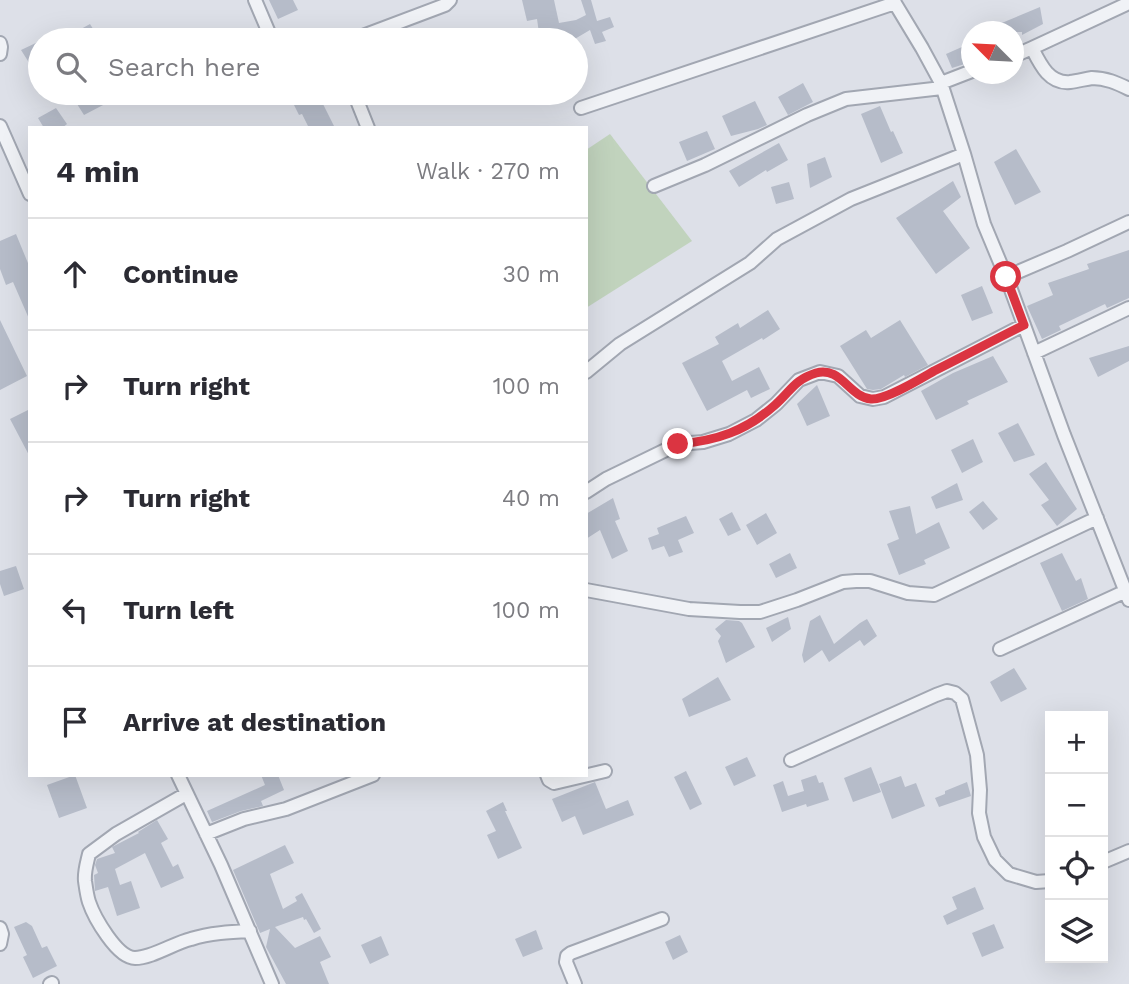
<!DOCTYPE html>
<html lang="en">
<head>
<meta charset="utf-8">
<style>
  :root { --surface:#fff; --page:#f7f7f7; --text:#2b2b33; --muted:#7c7c81; --line:#e1e1e2 }
  body { margin:0; font-family:"Work Sans",sans-serif; background:var(--page); color:var(--text) }
  .controls { position:absolute; right:21px; bottom:21px; display:grid; overflow:hidden; border-radius:0px; box-shadow:0 7px 28px #0002 }
  .controls button { width:63px; height:63px; display:grid; place-items:center; padding:0; border:0; border-bottom:2px solid var(--line); background:var(--surface); color:var(--text); font:35px sans-serif }
  .compass { position:absolute; left:961px; top:21px; width:63px; height:63px; border-radius:50%; background:var(--surface); box-shadow:0 7px 28px #0002; rotate:294deg }
  .stop { position:absolute; width:21px; height:21px; margin:-16px; border:5px solid #db3441; border-radius:50%; background:#fff }
  .stop.end { background:#db3441; border-color:#fff; box-shadow:0 2px 7px #0008 }
  .list { margin:0; padding:0; list-style:none }
  h2 { display:flex; justify-content:space-between; align-items:center; height:91px; margin:0; padding:0 28px; font-size:30px }
  h2 small { font-size:23px; font-weight:400; color:var(--muted) }
  .list li { display:grid; grid-template-columns:46px 1fr auto; gap:21px; align-items:center; box-sizing:border-box; height:112px; padding:0 28px; border-top:2px solid var(--line) }
  .list b { display:block; font-size:26px; white-space:nowrap }
  .list em { font-size:23px; font-style:normal; color:var(--muted) }
  .icon { flex:none; width:38px; height:38px; fill:none; stroke:currentColor; stroke-width:2; stroke-linecap:round; stroke-linejoin:round }
  .map { position:relative; flex:none; width:1129px; height:984px; overflow:hidden }
  .search { position:absolute; background:var(--surface); box-shadow:0 7px 28px #0002; left:28px; top:28px; width:560px; height:77px; display:flex; align-items:center; gap:18px; box-sizing:border-box; padding:0 24px; border-radius:38px; color:var(--muted); font-size:26px }
  .panel { position:absolute; background:var(--surface); box-shadow:0 7px 28px #0002; left:28px; top:126px; width:560px; height:651px; border-radius:0px }
  .map>svg:first-child { display:block }
  .green { fill:#c1d3bd }
  .building { fill:#b6bcc9 }
  .lines { fill:none; stroke-linecap:round; stroke-linejoin:round }
  .minor-casing { stroke:#a2a7b2; stroke-width:16 }
  .minor { stroke:#f0f2f6; stroke-width:12 }
  .route { stroke:#db3441; stroke-width:9 }
</style>
</head>
<body>
<div class="map">
<svg width="1129" height="984" viewBox="0 0 1129 984">
  <rect width="100%" height="100%" fill="#dde0e8"/>
  <path class="green" d="M610,134L692,241L586,308V150Z"/>
  <path class="building" d="M269,0H293L298,10L278,19Z
    M522,0H554L559,23L576,20L586,15L581,0H591L597,21L610,17L614,27L602,32L606,41L595,44L590,30L573,40H540L537,19L527,21Z
    M1040,7L1043,24L1022,35V32H980Z
    M90,24L100,40H61Z
    M40,41V80L21,50Z
    M971,43V62L952,68L946,54Z
    M803,83L813,102L788,115L778,97Z
    M70,93H98L105,104L84,115Z
    M288,93H345L323,104L335,128H309L302,114L299,115Z
    M755,101L767,125L758,129L731,136L722,116Z
    M880,106L891,132L893,131L903,153L881,163L861,114Z
    M56,108L67,124L62,128H44L38,118Z
    M707,131L715,149L687,161L679,142Z
    M779,143L788,160L767,172L766,170L739,187L729,171Z
    M1016,149L1041,192L1015,205L994,162Z
    M825,157L832,177L810,188L807,164Z
    M953,181L961,197L943,211L970,248L936,274L896,218Z
    M789,182L794,199L776,204L771,187Z
    M16,234L30,268V321L13,282L6,285L0,269V241Z
    M1129,250V298L1107,308L1105,304L1059,326L1061,330L1042,339L1027,306L1053,295L1048,283L1089,269L1087,264Z
    M982,286L993,313L972,321L961,295Z
    M768,310L780,329L763,340L762,338L722,361L732,381L759,367L770,389L751,398L747,390L707,411L682,363L719,344L715,337L738,323L740,328Z
    M0,320L27,376L0,390Z
    M900,320L928,365L905,377L904,375L881,389L873,390L867,389L840,346L866,330L871,338Z
    M1129,346V361L1098,377L1089,358Z
    M993,356L1008,382L967,401L969,404L936,420L921,391L953,373Z
    M817,385L830,416L807,426L797,404Z
    M30,409V457L10,419Z
    M1018,423L1035,455L1014,462L998,433Z
    M973,439L983,462L962,473L951,450Z
    M1046,462L1077,509L1057,526L1041,505L1049,500L1029,474Z
    M957,483L963,500L936,509L931,497Z
    M613,498L620,519L615,521L628,551L612,559L600,530L586,539V514Z
    M983,501L998,519L983,530L969,512Z
    M910,506L916,534L939,522L950,548L924,560L926,564L899,575L887,544L899,539L889,511Z
    M732,512L741,530L728,536L719,519Z
    M766,513L777,533L757,545L746,525Z
    M686,516L694,533L678,540L683,552L669,557L664,546L652,550L648,538L659,534L657,528Z
    M790,553L797,568L776,578L769,564Z
    M1062,553L1076,581L1081,578L1088,599L1062,611L1040,563Z
    M16,566L24,589L4,596L0,584V571Z
    M820,615L834,644L860,623L867,619L877,636L864,646L860,640L829,662L822,650L804,663L802,655L810,621Z
    M788,617L791,629L772,642L766,628Z
    M726,620L739,621L742,623L755,647L726,663L718,641L721,636L715,629Z
    M1014,668L1027,689L1001,702L990,682Z
    M718,677L731,700L689,717L682,699Z
    M747,757L756,776L734,786L725,767Z
    M871,767L881,792L853,802L844,778Z
    M686,771L702,804L690,810L674,777Z
    M75,775L87,808L59,818L47,785Z
    M261,775H278L284,790L261,801L263,806L241,811L212,822L207,811L265,785Z
    M816,775L819,783L823,782L829,800L807,807L806,804L782,812L773,785L783,781L788,796L804,791L801,780Z
    M901,776L905,787L916,783L925,806L892,819L879,784Z
    M595,782L606,809L628,800L634,815L583,835L575,816L562,822L552,799Z
    M967,782L971,796L939,807L935,798L945,794V791Z
    M503,802L507,811H505L522,848L498,859L487,835L496,831L486,811Z
    M157,820L168,839L161,843L173,867L178,864L184,878L161,888L145,853L115,869L120,885L131,881L140,908L117,916L108,887L95,891L94,875L98,873L95,865L97,859L115,853L112,847L139,833L138,832Z
    M285,845L294,863L270,874L283,909L297,901L295,897L302,893L321,929L314,933L306,919L304,920L303,917L275,927L295,948L320,936L331,957L320,962L329,984H286L266,947L270,929L260,933L233,870Z
    M975,887L984,909L947,925L943,916L957,909L952,897Z
    M26,922L32,926L42,948L47,946L57,966L33,978L23,957L27,955L14,927Z
    M994,924L1004,948L982,957L972,933Z
    M536,930L543,949L523,957L515,939Z
    M680,935L688,952L673,960L665,942Z
    M381,936L389,955L370,964L361,945Z"/>
  <g class="lines">
    <g class="minor-casing">
      <path id="minor" d="M255,0L272,40
        M893,0L922,48L941,83L964,154L984,224L1009,284L1064,435L1129,600
        M352,40L445,5L450,0
        M0,43L1,47L0,54
        M1032,48L1129,3
        M1014,56L1032,48C1040,64 1049,84 1070,82C1078,81 1085,79 1092,78C1106,78 1117,83 1129,89
        M941,83L972,71
        M354,93L368,128
        M581,108L895,3
        M0,126L30,194
        M654,186L705,165L807,115L846,99L942,88
        M1006,277L1067,251L1129,222
        M1034,353L1129,308
        M586,372L620,344L750,263L777,239L851,199L964,154
        M586,492L606,479L678,444L703,442L729,434L756,420L776,404L799,380L820,372L838,376L860,396L873,399L884,397L1024,325
        M586,590L689,609L740,612H760L797,600L843,582L856,581H870L908,593L934,595L1097,518
        M1000,649L1126,591
        M791,760L936,695L947,691L955,693L962,699L977,755L980,790L979,813L984,837L995,860L1009,874L1036,882L1050,881
        M178,775L221,865L272,984
        M547,775L549,780L554,783L605,771
        M186,794L116,834L89,854C87,863 84,872 85,881C86,888 87,896 89,902C94,917 117,958 135,958C152,958 174,943 191,939C210,933 230,932 250,931
        M206,834L244,819L286,809L373,775
        M1103,862L1129,851
        M0,928L2,934L0,944
        M50,984L52,983
        M575,984L566,962L567,956L571,953L662,919"/>
    </g>
    <use href="#minor" class="minor"/>
  </g>
  <g class="lines">
    <path class="route" d="M678,444C716,441 746,431 775,405C791,391 794,380 816,373C841,366 849,397 871,399C886,400 920,379 934,371C964,356 994,340 1024,325L1006,277"/>
  </g>
</svg>
<div class="controls">
<button>+</button>
<button>−</button>
<button><svg class="icon" aria-label="locate" viewBox="0 0 24 24"><circle cx="12" cy="12" r="6"/><path d="M12 2v4M12 18v4M2 12h4M18 12h4"/></svg></button>
<button><svg class="icon" aria-label="layers" viewBox="0 0 24 24"><path d="M12 4l9 5-9 5-9-5zM3 14l9 5 9-5"/></svg></button>
</div>
<svg class="compass" viewBox="-18 -18 36 36"><path d="M0-13l5 13h-10z" fill="#e53935"/><path d="M0 13l5-13h-10z" fill="#7c7c81"/></svg>
<div class="stop" style="left:1006px;top:277px"></div>
<div class="stop end" style="left:678px;top:444px"></div>
<div class="search"><svg class="icon" aria-label="search" viewBox="0 0 24 24"><circle cx="10" cy="10" r="6"/><path d="M15 15l6 6"/></svg>Search here</div>
<section class="panel">
<h2>4 min<small>Walk · 270 m</small></h2>
<ul class="list">
<li><svg class="icon" aria-label="ahead" viewBox="0 0 24 24"><path d="M12 20V5M6 11l6-6 6 6"/></svg><div><b>Continue</b></div><em>30 m</em></li>
<li><svg class="icon" aria-label="right" viewBox="0 0 24 24"><path d="M7 20v-9h11M14 6l5 5-5 5"/></svg><div><b>Turn right</b></div><em>100 m</em></li>
<li><svg class="icon" aria-label="right" viewBox="0 0 24 24"><path d="M7 20v-9h11M14 6l5 5-5 5"/></svg><div><b>Turn right</b></div><em>40 m</em></li>
<li><svg class="icon" aria-label="left" viewBox="0 0 24 24"><path d="M17 20v-9H6M10 6l-5 5 5 5"/></svg><div><b>Turn left</b></div><em>100 m</em></li>
<li><svg class="icon" aria-label="arrive" viewBox="0 0 24 24"><path d="M6 21V4h12l-3 4 3 4H6"/></svg><div><b>Arrive at destination</b></div></li>
</ul>
</section>
</div>
</body>
</html>
